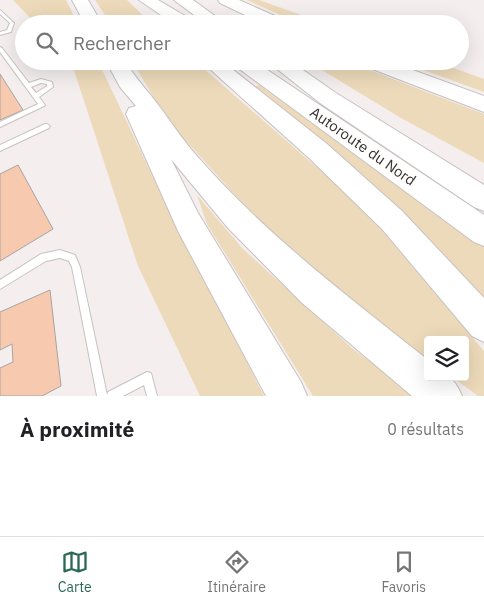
<!DOCTYPE html>
<html lang="fr">
<head>
<meta charset="utf-8">
<style>
  :root { --surface:#fff; --page:#f2f2f2; --text:#202124; --muted:#757577; --line:#e0e0e0; --accent:#2b6955 }
  body { margin:0; font-family:"IBM Plex Sans",sans-serif; background:var(--page); color:var(--text) }
  .controls { position:absolute; right:15px; bottom:15px; display:grid; overflow:hidden; border-radius:5px; box-shadow:0 5px 20px #0002 }
  .controls button { width:45px; height:45px; display:grid; place-items:center; padding:0; border:0; border-bottom:1px solid var(--line); background:var(--surface); color:var(--text); font:25px sans-serif }
  .list { margin:0; padding:0; list-style:none }
  h2 { display:flex; justify-content:space-between; align-items:center; height:65px; margin:0; padding:0 20px; font-size:21px }
  h2 small { font-size:16px; font-weight:400; color:var(--muted) }
  .icon { flex:none; width:28px; height:28px; fill:none; stroke:currentColor; stroke-width:2; stroke-linecap:round; stroke-linejoin:round }
  .map { position:relative; flex:none; width:484px; height:396px; overflow:hidden }
  .search { position:absolute; background:var(--surface); box-shadow:0 5px 20px #0002; left:15px; right:15px; top:15px; height:55px; display:flex; align-items:center; gap:12px; box-sizing:border-box; padding:0 18px; border-radius:28px; color:var(--muted); font-size:19px }
  .sheet { height:140px; background:var(--surface) }
  nav { display:flex; justify-content:space-around; align-items:center; box-sizing:border-box; height:70px; border-top:1px solid var(--line); background:var(--surface); font-size:14px; color:var(--muted) }
  nav a { display:grid; justify-items:center; gap:2px }
  nav .on { color:var(--accent) }
  .map>svg:first-child { display:block }
  .green { fill:#eddaba }
  .building { fill:#f7caaf; stroke:#a8a3a1 }
  .lines { fill:none; stroke-linecap:round; stroke-linejoin:round }
  .lane-casing { stroke:#c8c2c2; stroke-width:2 }
  .highway-casing { stroke:#c8c2c2; stroke-width:2 }
  .lane { fill:#fff; fill-rule:evenodd }
  .highway { fill:#fff; fill-rule:evenodd }
  .labels { text-anchor:middle; dominant-baseline:central; stroke-width:4; stroke-linejoin:round; paint-order:stroke }
  .street-label { font-size:15px; fill:#333130; stroke:#fffdfc }
</style>
</head>
<body>
<div class="map">
<svg width="484" height="396" viewBox="0 0 484 396">
  <rect width="100%" height="100%" fill="#f4eeee"/>
  <path class="green" d="M13,0H66L78,24H57L56,20L36,24Z
    M95,0H127L152,24H111Z
    M247,0H259L327,24H300Z
    M71,61H98L169,211L264,396H200L138,266Z
    M132,61H195L361,206L484,351V396H478L452,377H465V340H428V360L397,338L265,228L167,120Z
    M307,61H346L484,114V163L401,118Z
    M398,61H434L484,79V92Z
    M259,85L484,246V306L386,200L255,87Z
    M197,195L242,248L353,349L417,396H313L207,224Z"/>
  <path class="building" d="M0,74L23,110L0,120Z
    M18,165L53,229L0,261V174Z
    M50,290L61,386L42,396H0V368L13,362L12,344L0,350V312Z"/>
  <g class="lines">
    <g class="lane-casing">
      <path id="lane" d="M0,10L14,23L11,32L0,35V32L7,30L10,23L0,14Z
        M0,47L2,48L29,83L41,79L52,82L53,87L39,97L45,105L44,106L0,127V122L38,104L0,52ZM41,83L47,84V86L36,93L31,87Z
        M45,124H47L50,126L49,128L0,151V145Z
        M60,250L75,255L80,267L107,395L108,392L147,372L151,373L157,396H147L144,385L123,396H97L72,267L69,261L60,258L46,261L0,289V280L41,254Z"/>
    </g>
    <g class="highway-casing">
      <path id="highway" d="M72,0H88L102,24H85Z
        M139,0H158L192,20L194,24H174Z
        M174,0H193L226,24H206Z
        M218,0H239L284,20L286,24H264L220,3Z
        M106,61H125C135,78 148,91 159,106C171,122 182,139 196,155C264,233 347,296 428,360V377C449,377 453,375 462,396H412L301,302L228,228L171,159L198,213L301,382L307,396H266L178,231L126,114L129,108L136,106L120,87Z
        M201,61H222L327,144L402,211L484,298V342L472,336L382,229L309,158Z
        M232,61H254L484,215V246L474,242L234,65Z
        M267,61H290L336,93L484,185V211L474,207L320,103Z
        M360,61H388L484,96V112L362,65Z"/>
    </g>
    <use href="#lane" class="lane"/>
    <use href="#highway" class="highway"/>
  </g>
  <g class="labels">
    <g class="street-label">
      <text transform="translate(363 146) rotate(35)">Autoroute du Nord</text>
    </g>
  </g>
</svg>
<div class="controls">
<button><svg class="icon" aria-label="layers" viewBox="0 0 24 24"><path d="M12 4l9 5-9 5-9-5zM3 14l9 5 9-5"/></svg></button>
</div>
<div class="search"><svg class="icon" aria-label="search" viewBox="0 0 24 24"><circle cx="10" cy="10" r="6"/><path d="M15 15l6 6"/></svg>Rechercher</div>
</div>
<section class="sheet">
<h2>À proximité<small>0 résultats</small></h2>
<ul class="list">
</ul>
</section>
<nav>
<a class="on"><svg class="icon" aria-label="map" viewBox="0 0 24 24"><path d="M3 6l6-2 6 2 6-2v14l-6 2-6-2-6 2zM9 4v14M15 6v14"/></svg>Carte</a>
<a><svg class="icon" aria-label="directions" viewBox="0 0 24 24"><path d="M12 3l9 9-9 9-9-9zM9 14v-3h6M13 9l2 2-2 2"/></svg>Itinéraire</a>
<a><svg class="icon" aria-label="saved" viewBox="0 0 24 24"><path d="M7 4h10v16l-5-4-5 4z"/></svg>Favoris</a>
</nav>
</body>
</html>
